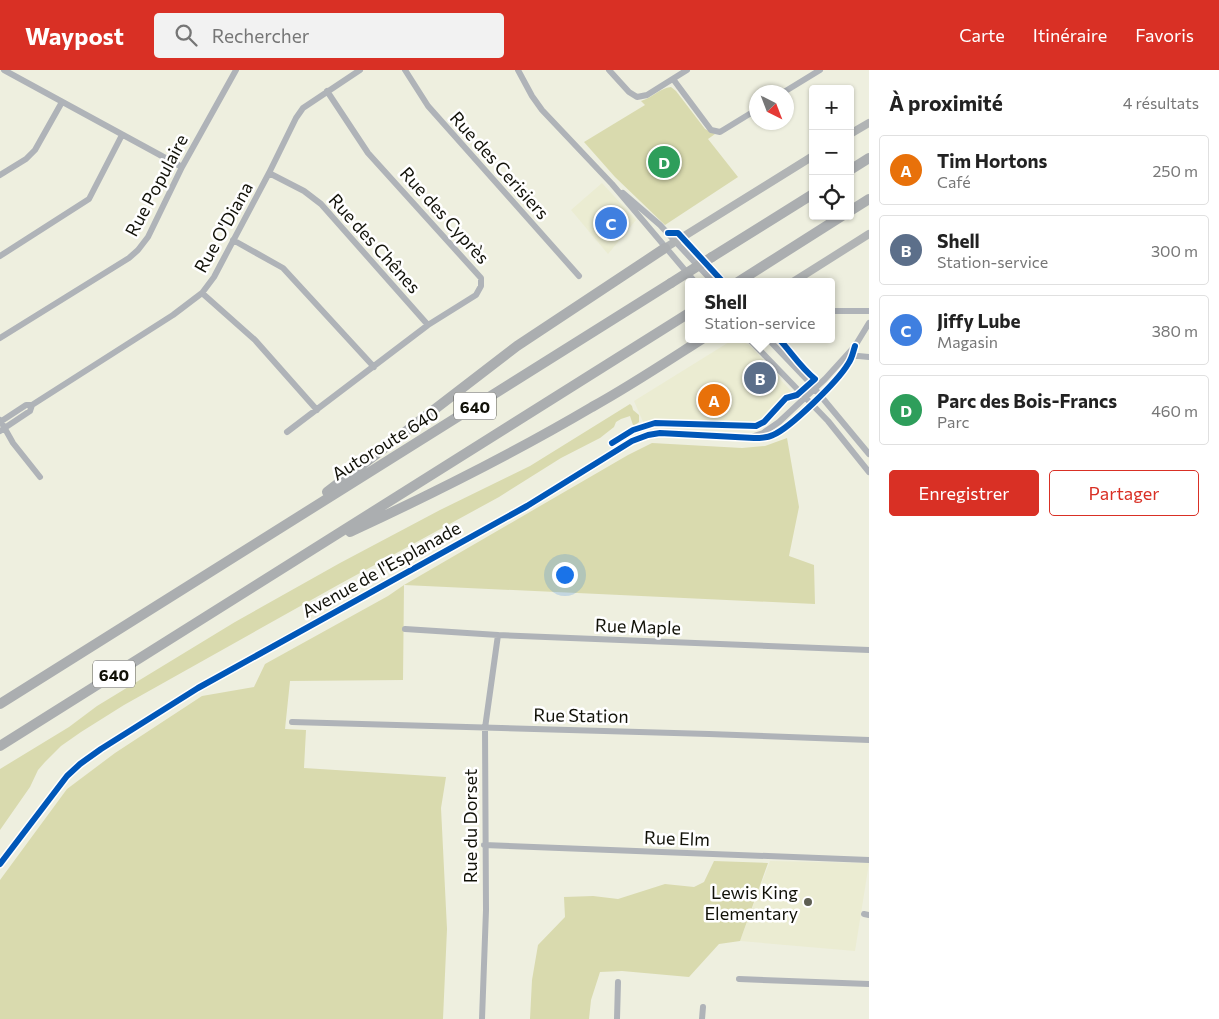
<!DOCTYPE html>
<html lang="fr">
<head>
<meta charset="utf-8">
<style>
  :root { --surface:#fff; --page:#f2f2f2; --text:#222; --muted:#767676; --line:#e0e0e0; --accent:#d93025 }
  body { margin:0; font-family:Commissioner,sans-serif; background:var(--page); color:var(--text) }
  .controls { position:absolute; right:15px; top:15px; display:grid; overflow:hidden; border-radius:5px; box-shadow:0 1px 4px #0004 }
  .controls button { width:45px; height:45px; display:grid; place-items:center; padding:0; border:0; border-bottom:1px solid var(--line); background:var(--surface); color:var(--text); font:25px sans-serif }
  .compass { position:absolute; left:749px; top:15px; width:45px; height:45px; border-radius:50%; background:var(--surface); box-shadow:0 1px 4px #0004; rotate:138deg }
  .you { position:absolute; left:564px; top:504px; width:18px; height:18px; margin:-12px; border:4px solid #fff; border-radius:50%; background:#1a73e8; box-shadow:0 0 0 8px #1a73e833 }
  .badge { display:grid; place-items:center; width:32px; height:32px; border-radius:50%; background:var(--accent); color:#fff; font-size:16px; font-weight:700 }
  .pin { position:absolute; translate:-50% -50%; border:2px solid #fff; box-shadow:0 1px 5px #0006 }
  .popup { position:absolute; left:685px; top:208px; width:150px; height:65px; box-sizing:border-box; display:grid; place-content:center; border-radius:5px; background:var(--surface); filter:drop-shadow(0 1px 4px #0005); font-size:16px; white-space:nowrap; color:var(--muted) }
  .popup b { font-size:19px; color:var(--text) }
  .popup::after { content:''; position:absolute; left:50%; top:100%; margin-left:-10px; border:10px solid transparent; border-top-color:var(--surface) }
  .list { margin:0; padding:0; list-style:none }
  h2 { display:flex; justify-content:space-between; align-items:center; height:65px; margin:0; padding:0 20px; font-size:21px }
  h2 small { font-size:16px; font-weight:400; color:var(--muted) }
  .list li { display:grid; grid-template-columns:32px 1fr auto; gap:15px; align-items:center; box-sizing:border-box; height:70px; margin:0 10px 10px; padding:0 10px; border:1px solid var(--line); border-radius:5px }
  .list b { display:block; font-size:19px; white-space:nowrap }
  .list p { margin:0; font-size:16px; white-space:nowrap; color:var(--muted) }
  .list em { font-size:16px; font-style:normal; color:var(--muted) }
  .actions { display:flex; gap:10px; padding:15px 20px }
  .actions a { flex:1; padding:11px 0; border:1px solid var(--accent); border-radius:5px; text-align:center; font-size:18px; color:var(--accent) }
  .actions .main { background:var(--accent); color:#fff }
  .icon { flex:none; width:28px; height:28px; fill:none; stroke:currentColor; stroke-width:2; stroke-linecap:round; stroke-linejoin:round }
  .map { position:relative; flex:none; width:869px; height:949px; overflow:hidden }
  header { display:flex; align-items:center; gap:30px; box-sizing:border-box; height:70px; padding:0 25px; background:var(--accent); color:#fff }
  header strong { font-size:24px }
  nav { display:flex; gap:28px; margin-inline-start:auto; font-size:18px }
  .search { width:350px; height:45px; background:var(--page); display:flex; align-items:center; gap:12px; box-sizing:border-box; padding:0 18px; border-radius:5px; color:var(--muted); font-size:19px }
  main { display:flex }
  aside { flex:1; background:var(--surface) }
  .map>svg:first-child { display:block }
  .built { fill:#ebecd2 }
  .green { fill:#d9daae }
  .lines { fill:none; stroke-linecap:round; stroke-linejoin:round }
  .minor { stroke:#afb3b8; stroke-width:6 }
  .major { stroke:#b1b4b5; stroke-width:8 }
  .highway { stroke:#abaeb0; stroke-width:10 }
  .highway-bridge { stroke:#abaeb0; stroke-width:10 }
  .cycleway-casing { stroke:#fff; stroke-width:9 }
  .cycleway { stroke:#0057b8; stroke-width:6 }
  .poi-dot { fill:#5e5f53; stroke:#fff; stroke-width:2 }
  .labels { text-anchor:middle; dominant-baseline:central; stroke-width:5; stroke-linejoin:round; paint-order:stroke }
  .shield { fill:#fff; stroke:#585852; stroke-width:1 }
  .shield-label { font-size:16px; font-weight:bold; fill:#111108 }
  .street-label { font-size:18px; fill:#111108; stroke:#fff }
  .poi-label { font-size:18px; fill:#111108; stroke:#fff; text-anchor:end }
</style>
</head>
<body>
<header>
<strong>Waypost</strong>
<div class="search"><svg class="icon" aria-label="search" viewBox="0 0 24 24"><circle cx="10" cy="10" r="6"/><path d="M15 15l6 6"/></svg>Rechercher</div>
<nav><a>Carte</a><a>Itinéraire</a><a>Favoris</a></nav>
</header>
<main>
<div class="map">
<svg width="869" height="949" viewBox="0 0 869 949">
  <rect width="100%" height="100%" fill="#eeefdf"/>
  <path class="built" d="M602,113L636,150L608,184L571,140Z
    M734,269H740L750,276L780,307V309L791,321L792,326L786,327L762,352L755,355L672,351L644,354L634,331Z
    M770,791L869,793L855,881L740,871Z"/>
  <path class="green" d="M671,17L676,21L705,59L715,64L708,69L738,107L665,155L615,107L584,72L645,35L641,31C652,28 660,18 671,17Z
    M630,334L632,336L633,340L639,345V352L635,355H633L630,346L621,349L616,352L614,357L600,368L561,388L499,427L338,515L124,635L81,662L61,676L45,692L38,700L30,717L0,760V699L69,657L97,636L235,552L340,493L440,440L530,396Z
    M787,368L799,437L789,486L814,495L815,534L404,515L403,610L290,611L285,659L306,660L304,698L446,707L441,738L447,859L443,949H0V810L67,719L115,683L202,626L254,617L265,594L388,526L404,515L628,385L652,373L742,378L765,376Z
    M714,791L768,793L740,871L719,874L689,907L622,901L600,902L591,930L589,949H530L532,910L538,875L565,847L564,827L593,826L618,829L665,814L694,817L704,812Z"/>
  <g class="lines">
    <path class="minor" d="M4,0L182,97
      M405,0L428,36L579,206
      M518,0L532,26L542,40L612,114L695,212
      M609,0L629,22L637,27L647,25L687,0
      M673,9L711,60L720,62L756,40
      M784,22L820,0
      M269,103L304,121L321,134L428,255
      M0,105L26,89L35,80L62,32
      M623,123L660,155L713,212
      M233,170L283,198L374,297
      M0,186L89,129L122,65
      M202,223L255,270L317,340
      M831,241H869
      M0,268L129,188L138,180L148,167L182,97L236,0
      M749,269L828,351L869,402
      M768,269L810,313L869,384
      M848,285L869,287
      M0,350L13,373L40,407
      M0,352L26,335H32
      M0,361L30,341L32,335L173,245L202,223L214,207L224,188L269,103L296,48L303,38L360,0
      M287,362L428,255L476,225L481,216V208L368,83L327,21
      M754,366L763,363L779,352L825,309L855,276L869,253
      M405,559L498,565L869,580
      M292,652L709,664L869,670
      M484,775L869,790
      M0,794L67,706L80,694L101,679L198,618L527,436L632,371L648,365L660,363L754,368C760,368 767,368 773,365C790,358 838,311 848,294C852,289 853,282 855,276
      M864,844L869,845
      M739,909L869,914
      M482,949L486,840L485,658L498,565
      M617,949L618,912
      M702,949L703,937"/>
    <path class="major" d="M850,64L869,53
      M665,178L813,86
      M793,212L869,164"/>
    <path class="highway" d="M850,100L869,88
      M850,141L869,129
      M712,187L813,124
      M738,212L842,146
      M327,422L517,276L665,178
      M350,462C432,424 514,383 592,337C630,316 666,292 702,269
      M0,634L671,213
      M0,676L689,243"/>
    <path class="highway-bridge" d="M671,213L712,187"/>
    <g class="cycleway-casing">
      <path id="cycleway" d="M668,163H678L723,212
        M612,373L633,360L655,353L756,356L764,352L786,328L797,325L815,309C801,298 791,282 779,269
        M0,794L67,706L80,694L101,679L198,618L527,436L632,371L648,365L660,363L754,368C760,368 767,368 773,365C790,358 838,311 848,294C852,289 853,282 855,276"/>
    </g>
    <use href="#cycleway" class="cycleway"/>
  </g>
  <circle class="poi-dot" cx="808" cy="832" r="5"/>
  <g class="labels">
    <g class="shield">
      <rect x="454" y="322.5" width="42" height="27" rx="4"/>
      <rect x="93" y="590.5" width="42" height="27" rx="4"/>
    </g>
    <g class="shield-label">
      <text x="475" y="336">640</text>
      <text x="114" y="604">640</text>
    </g>
    <g class="street-label">
      <text transform="translate(500 95) rotate(48)">Rue des Cerisiers</text>
      <text transform="translate(156 115) rotate(-62)">Rue Populaire</text>
      <text transform="translate(445 145) rotate(48)">Rue des Cyprès</text>
      <text transform="translate(223 157) rotate(-61)">Rue O'Diana</text>
      <text transform="translate(375 173) rotate(48)">Rue des Chênes</text>
      <text transform="translate(385 373) rotate(-32)">Autoroute 640</text>
      <text transform="translate(381 499) rotate(-29)">Avenue de l'Esplanade</text>
      <text transform="translate(638 556) rotate(2)">Rue Maple</text>
      <text transform="translate(581 645) rotate(1)">Rue Station</text>
      <text transform="translate(470 756) rotate(-90)">Rue du Dorset</text>
      <text transform="translate(677 768) rotate(2)">Rue Elm</text>
    </g>
    <g class="poi-label">
      <text x="798" y="822">Lewis King<tspan x="798" dy="21">Elementary</tspan></text>
    </g>
  </g>
</svg>
<div class="controls">
<button>+</button>
<button>−</button>
<button><svg class="icon" aria-label="locate" viewBox="0 0 24 24"><circle cx="12" cy="12" r="6"/><path d="M12 2v4M12 18v4M2 12h4M18 12h4"/></svg></button>
</div>
<svg class="compass" viewBox="-18 -18 36 36"><path d="M0-13l5 13h-10z" fill="#e53935"/><path d="M0 13l5-13h-10z" fill="#767676"/></svg>
<div class="you"></div>
<div class="pin badge" style="left:714px;top:330px;background:#e8710a">A</div>
<div class="pin badge" style="left:760px;top:308px;background:#5c6f8a">B</div>
<div class="popup"><b>Shell</b>Station-service</div>
<div class="pin badge" style="left:611px;top:153px;background:#3f7fe0">C</div>
<div class="pin badge" style="left:664px;top:92px;background:#2e9e5b">D</div>
</div>
<aside>
<h2>À proximité<small>4 résultats</small></h2>
<ul class="list">
<li><span class="badge" style="background:#e8710a">A</span><div><b>Tim Hortons</b><p>Café</p></div><em>250 m</em></li>
<li><span class="badge" style="background:#5c6f8a">B</span><div><b>Shell</b><p>Station-service</p></div><em>300 m</em></li>
<li><span class="badge" style="background:#3f7fe0">C</span><div><b>Jiffy Lube</b><p>Magasin</p></div><em>380 m</em></li>
<li><span class="badge" style="background:#2e9e5b">D</span><div><b>Parc des Bois-Francs</b><p>Parc</p></div><em>460 m</em></li>
</ul>
<div class="actions"><a class="main">Enregistrer</a><a>Partager</a></div>
</aside>
</main>
</body>
</html>
